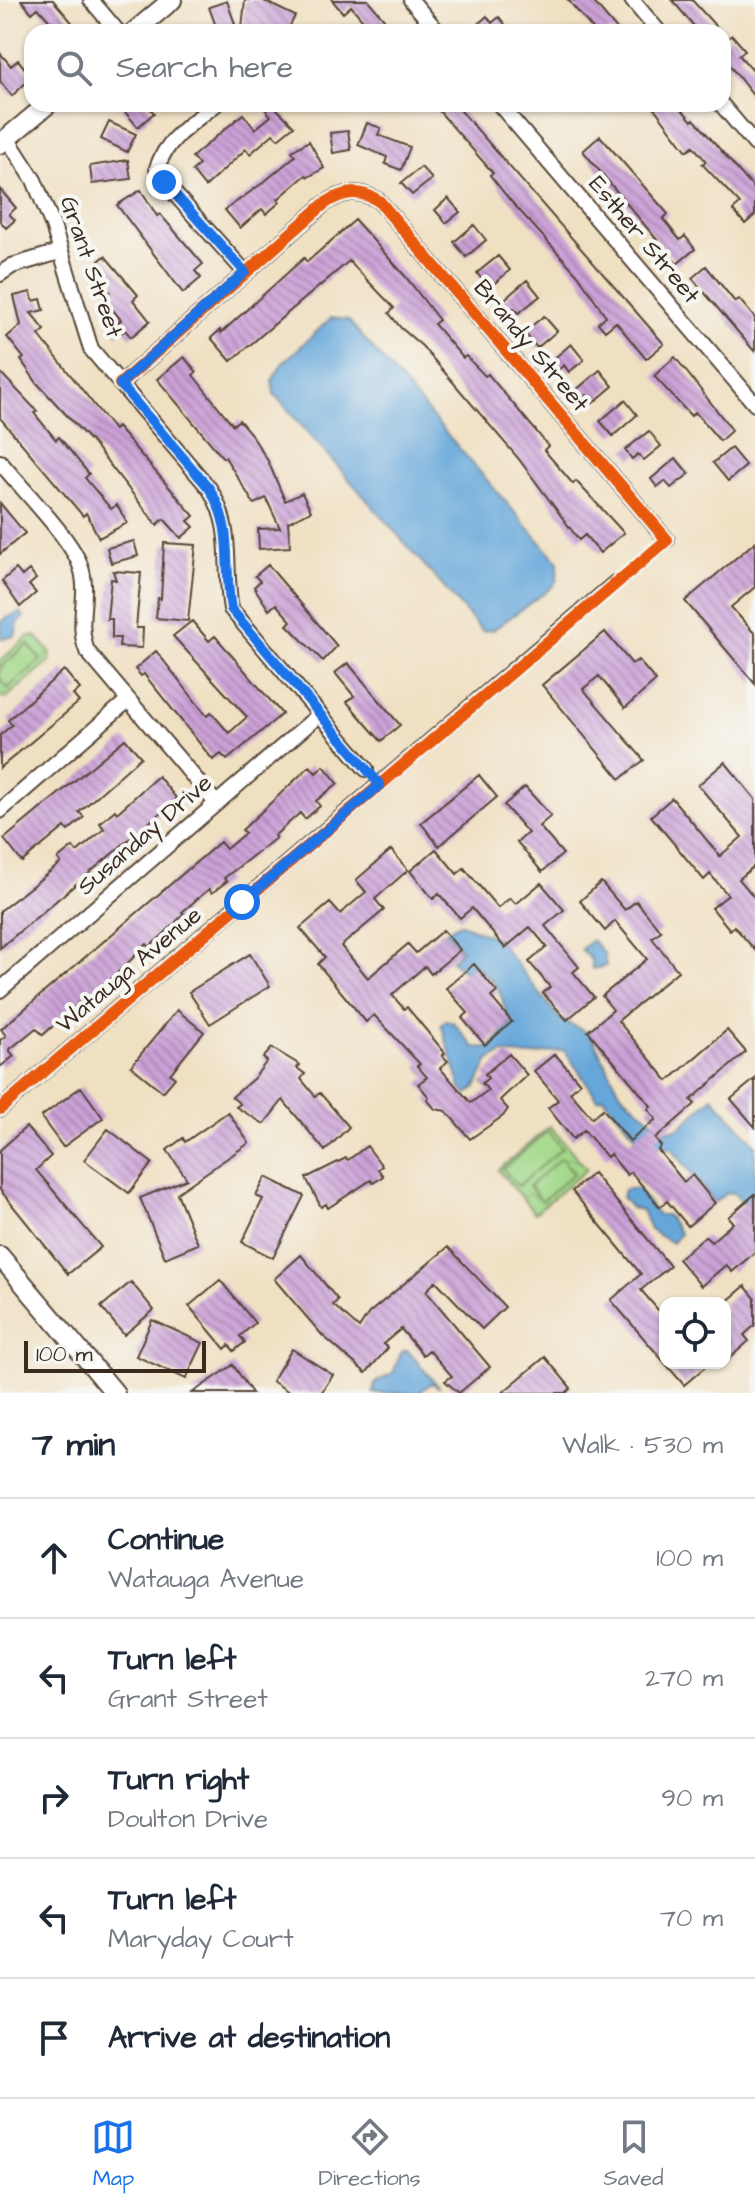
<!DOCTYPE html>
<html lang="en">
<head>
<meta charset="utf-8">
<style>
  :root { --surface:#fff; --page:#f6f6f7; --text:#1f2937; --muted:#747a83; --line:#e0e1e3; --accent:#1a73e8 }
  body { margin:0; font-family:"Architects Daughter",sans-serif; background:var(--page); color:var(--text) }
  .controls { position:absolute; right:24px; bottom:24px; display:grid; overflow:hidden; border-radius:16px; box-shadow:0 2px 6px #0004 }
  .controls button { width:72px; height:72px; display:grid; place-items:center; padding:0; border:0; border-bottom:2px solid var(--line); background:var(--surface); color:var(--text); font:40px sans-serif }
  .scale { position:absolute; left:24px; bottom:20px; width:182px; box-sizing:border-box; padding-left:8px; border:4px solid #3b2a1e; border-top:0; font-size:22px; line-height:28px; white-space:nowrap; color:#3b2a1e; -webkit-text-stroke:6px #f6f6f2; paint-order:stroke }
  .stop { position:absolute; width:24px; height:24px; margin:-18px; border:6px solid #1a73e8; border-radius:50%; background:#fff }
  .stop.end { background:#1a73e8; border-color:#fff; box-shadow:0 2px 8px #0008 }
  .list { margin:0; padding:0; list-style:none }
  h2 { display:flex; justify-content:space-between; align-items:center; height:104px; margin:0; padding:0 32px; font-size:34px }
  h2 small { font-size:26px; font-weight:400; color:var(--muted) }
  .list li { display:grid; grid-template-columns:52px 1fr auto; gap:24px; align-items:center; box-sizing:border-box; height:120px; padding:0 32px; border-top:2px solid var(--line) }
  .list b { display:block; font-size:30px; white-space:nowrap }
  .list p { margin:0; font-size:26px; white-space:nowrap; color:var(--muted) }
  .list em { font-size:26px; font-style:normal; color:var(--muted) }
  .icon { flex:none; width:44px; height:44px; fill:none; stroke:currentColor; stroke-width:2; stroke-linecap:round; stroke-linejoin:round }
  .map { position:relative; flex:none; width:755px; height:1393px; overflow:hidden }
  .search { position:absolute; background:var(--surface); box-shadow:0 2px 6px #0004; left:24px; right:24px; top:24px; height:88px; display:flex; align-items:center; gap:20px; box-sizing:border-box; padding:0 28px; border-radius:24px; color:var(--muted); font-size:30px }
  .sheet { height:704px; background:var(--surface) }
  nav { display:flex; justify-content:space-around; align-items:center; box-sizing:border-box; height:112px; border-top:2px solid var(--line); background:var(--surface); font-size:22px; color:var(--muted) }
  nav a { display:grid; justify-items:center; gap:4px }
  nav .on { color:var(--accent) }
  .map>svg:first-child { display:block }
  .park { fill:url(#park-crowns); stroke:#6e8154; stroke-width:2 }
  .pitch { fill:#a2d889; stroke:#6e8154; stroke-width:2 }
  .water { fill:#66a7da; stroke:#50687c; stroke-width:2 }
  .building { fill:url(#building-back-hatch) }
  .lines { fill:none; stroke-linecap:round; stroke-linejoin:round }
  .minor-casing { stroke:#564537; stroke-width:18 }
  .tertiary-casing { stroke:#564537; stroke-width:22 }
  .minor { stroke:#fff; stroke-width:14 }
  .tertiary { stroke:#fff; stroke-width:18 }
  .cycleway-casing { stroke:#f6f6f2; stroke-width:17 }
  .cycleway { stroke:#e8590c; stroke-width:12 }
  .route { stroke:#1a73e8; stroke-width:10 }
  .labels { text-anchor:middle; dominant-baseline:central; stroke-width:8; stroke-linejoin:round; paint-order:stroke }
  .street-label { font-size:24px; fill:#3b2a1e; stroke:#f6f6f2 }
</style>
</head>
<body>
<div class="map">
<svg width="755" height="1393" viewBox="0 0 755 1393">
  <defs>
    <pattern id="park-crowns" width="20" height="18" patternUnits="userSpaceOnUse" patternTransform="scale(2)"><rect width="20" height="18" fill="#a2d889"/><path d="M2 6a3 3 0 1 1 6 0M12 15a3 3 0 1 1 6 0" fill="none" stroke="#8cba76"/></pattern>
    <pattern id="building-back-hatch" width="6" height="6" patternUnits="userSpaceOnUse" patternTransform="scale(2)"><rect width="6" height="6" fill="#cba1d7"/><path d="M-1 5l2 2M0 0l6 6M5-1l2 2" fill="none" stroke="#a683ae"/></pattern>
  </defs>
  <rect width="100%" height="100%" fill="#f6f6f2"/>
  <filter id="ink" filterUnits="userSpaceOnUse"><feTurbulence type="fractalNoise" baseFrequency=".0125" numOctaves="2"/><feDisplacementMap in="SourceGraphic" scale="16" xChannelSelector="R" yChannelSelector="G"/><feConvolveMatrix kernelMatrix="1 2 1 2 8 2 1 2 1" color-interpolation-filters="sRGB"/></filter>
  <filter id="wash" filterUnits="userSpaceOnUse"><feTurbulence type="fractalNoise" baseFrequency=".006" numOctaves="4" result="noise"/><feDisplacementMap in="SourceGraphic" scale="32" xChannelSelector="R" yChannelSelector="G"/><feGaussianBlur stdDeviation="1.8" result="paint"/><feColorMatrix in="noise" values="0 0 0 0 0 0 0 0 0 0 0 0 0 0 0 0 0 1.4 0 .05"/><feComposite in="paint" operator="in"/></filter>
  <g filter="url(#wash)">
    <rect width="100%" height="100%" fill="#f0e0c2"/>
    <path class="park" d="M29,636H36L51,653L50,661L6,698L0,697V661Z
      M550,1126L587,1169L535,1213L498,1170Z"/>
    <path class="pitch" d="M28,644L41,660L8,688L0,679V668Z
      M548,1131L562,1148L518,1186L503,1169Z
      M561,1158L574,1173L542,1201L529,1186Z"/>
    <path class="water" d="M331,318L348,320L558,562L557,580L551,588L493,630L482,631L274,394L272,381L282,364Z
      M21,612L24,617L18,623L15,636L2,639L0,626L4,619Z
      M459,923L496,938L560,1019L590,1034L621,1093L664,1131L679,1128L713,1097L755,1144V1217L734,1193H726L715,1202L672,1149L636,1136L603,1097L598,1099L564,1050L529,1056L503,1053L489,1060L476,1087L468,1094L461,1088L441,1024L446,1020L453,1022L474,1047L489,1048L512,1022C502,1010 505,1000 497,987C490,976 481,972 474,964L465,972L451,961L461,950L446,931Z
      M592,940L604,954L606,966L592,969L591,960L581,949Z
      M637,1188L657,1215H667L680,1234L672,1243L650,1230L642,1210L631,1208L622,1197L624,1190Z
      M407,1350L440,1388L432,1383L418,1393H373L375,1383L393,1373L401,1352Z"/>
    <g id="blocks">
      <path class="building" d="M21,0H53L80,32H46L53,25L38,8L32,13Z
        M245,0H262L295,16L287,32L242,28Z
        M332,0H368L395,32H373L351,6L343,13Z
        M568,0H592L619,32H595Z
        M672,0H692L721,32H699Z
        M227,1L237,30L218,32L209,7Z
        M487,16L492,23L499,17L511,32H469Z
        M732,35L745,50L739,55L755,73V98L723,57V42Z
        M0,53L11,66L18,60L32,77L12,96L0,81Z
        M118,104H146L154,113L138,127Z
        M272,104L294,126L278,139L273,134L250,154L246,149L205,187L192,171L199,165L192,157L243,114L255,129L271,116L265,109Z
        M433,104H455L664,344L646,359L616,322L605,331L598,323L606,316L578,275L509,199L490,175L493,173Z
        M651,104H677L692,121L694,119L755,190V215L745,224L733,210L740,204L702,164L706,161L693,146L687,151Z
        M109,122L136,134L127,152L101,139Z
        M367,123L381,128L378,135L410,147L401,170L385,164L387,157L358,145Z
        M348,131L351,150L333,153L330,133Z
        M600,136L668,214L663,219L680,240L685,236L695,249L677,264L583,151Z
        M309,141L324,168L308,177L306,175L278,199L280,202L266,214L262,209L240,228L225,210L264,182L295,156L292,151Z
        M128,160L131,179L92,184L90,166Z
        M421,167L432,179L412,195L401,183Z
        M0,189L16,208L9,214L15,220L6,228L0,221Z
        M141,190L157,216L160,214L203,264L195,271L201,278L183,293L117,205Z
        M448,198L460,212L446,223L435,210Z
        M355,220L405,276L439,320L434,324L463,358L466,356L485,376L488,374L536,431L548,446L544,450L573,484L576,481L624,533L600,553L585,535L579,540L518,458L422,346L401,328L389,313L394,308L349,261L231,361L211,338L220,330L221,333L295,266L304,258L307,262Z
        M474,225L486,240L466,257L454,242Z
        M105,256L138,295L133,300L150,321L131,337L125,330L118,335L112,328L121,320L103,298L110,292L90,268Z
        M498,256L510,270L489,288L477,273Z
        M706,266L735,302L739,299L755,318V352L692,278Z
        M527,280L540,296L519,313L514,308L508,312L500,303Z
        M31,292L33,301L41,299L44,310L31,313L45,330L39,335L114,430L117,427L194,516L188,521L194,527L181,538L164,519L157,525L95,446L37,383L21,360L24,358L7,337L21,325L14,296Z
        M544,316L557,331L537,348L524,332Z
        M571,344L584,360L569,372L564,365L558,370L550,362Z
        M184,357L197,372L193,375L233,425L239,420L251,434L268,461L285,501L302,493L311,511L288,522L290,547L259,549L258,529L280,528L266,498L254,504L225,457L223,458L157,379Z
        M675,357L732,430L720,441L695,412L691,416L654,376Z
        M600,370L613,386L593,403L587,395L582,400L575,391Z
        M0,372L37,411L34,413L56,440L59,437L72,453L89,474L85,478L111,509L117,505L127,523L99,538L86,513L83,516L0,418Z
        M625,400L637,415L613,436L600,421Z
        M649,431L661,446L644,460L638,454L632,459L625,450Z
        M731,448L746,466L728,481L713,463Z
        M676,458L689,474L671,488L665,481L657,487L651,479Z
        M0,503L25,533L0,554Z
        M134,541L138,556L111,563L107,548Z
        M755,542V587L731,607L755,634V684L685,601Z
        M164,543L196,545L188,621L156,618L158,598L161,599Z
        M268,565L337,646L323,661L287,625L291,621L276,604L269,610L254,587L260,581L255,576Z
        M16,569L22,576L29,570L36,579L29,585L36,593L20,607L2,581Z
        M113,571L141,573L136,628H143L142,648L119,647L120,638H112V619H107L111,579L116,580Z
        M192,621L209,641L215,636L282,714L227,760L221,754L213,760L144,674L141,676L135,669L156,651L207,716L211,712L229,733L247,717L173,636Z
        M605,632L632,664L638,660L656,681L625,708L599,676L583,689L644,760L620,779L542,685Z
        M348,663L400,725L381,741L347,702L354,696L335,673Z
        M64,670L80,689L73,695L79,702L0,768V735L12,725L8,720Z
        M125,739L141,757L79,812L84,817L68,831L65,827L22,862L4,839Z
        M725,762L755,799V865L739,879L755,898V950L734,926L730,930L712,908L728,895L710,874L704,880L651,816L672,798L720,856L742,837L698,785Z
        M310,766L316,773L324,766L338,783L316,801L320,806L305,819L300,813L274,836L276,838L224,878L227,881L212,893L209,889L182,912L184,914L164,934L149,947L147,944L102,988L86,1001L84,998L43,1035L36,1028L9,1050L14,1056L0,1067V1040L6,1036L1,1029L220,842L226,849L245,833L242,830Z
        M479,775L497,797L439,846L421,823Z
        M158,776L177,799L0,948V911L61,863L58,859L73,847L77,852L104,829L100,823L115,810L117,813Z
        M525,787L551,816L539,826L563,854L542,872L517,842L528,833L504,805Z
        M436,849L457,874L464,868L498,908L510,898L516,904L541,883L564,910L545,926L579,967L573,972L594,997L567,1020L543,993L550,987L529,962L547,947L530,927L505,948L472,908L460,918L439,894L433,899L410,871Z
        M391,850L408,870L375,899L384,910L341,946L368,978L408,944L416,953L443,930L460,950L431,974L425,966L392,995L404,1009L407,1007L445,1053L442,1056L448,1061L440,1068L471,1103L488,1090L482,1083L488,1078L485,1074L509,1054L527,1075L500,1100L508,1109L503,1116L470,1139L446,1111L435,1109L427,1099L429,1097L418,1084L427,1077L417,1066L420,1064L374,1015L366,1022L318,964L325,957L300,928L330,903L340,914L366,892L356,880Z
        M601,882L625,910L636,901L661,931L652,938L678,971L618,1021L668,1081L727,1030L746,1052L691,1100L695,1104L655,1139L661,1146L658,1150L684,1182L692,1175L715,1203L688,1226L667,1201L660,1207L631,1172L627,1175L610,1154L607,1157L584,1130L573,1139L548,1108L558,1100L534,1071L555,1054L580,1083L570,1092L592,1118L603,1109L630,1141L656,1119L648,1109L651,1106L588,1031L613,1010L602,996L647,959L615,921L605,931L580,901Z
        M250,954L270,986L210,1024L189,992Z
        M474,964L497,992L491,997L512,1022L485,1045L462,1018L468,1013L446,988Z
        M177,1010L204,1032L170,1074L175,1078L163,1092L131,1066Z
        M272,1048L300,1065L297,1068L305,1074L301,1079L315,1096L320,1093L349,1127L325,1151L283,1100L264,1124L236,1107L240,1104L232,1097L254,1078L267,1061L263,1058Z
        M755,1079V1127L731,1099Z
        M81,1087L103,1118L63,1147L41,1117Z
        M228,1112L249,1143L177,1193L198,1244L165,1258L140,1198L187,1179L167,1150L183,1138L185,1142Z
        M26,1127L51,1156L36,1170L101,1247L68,1274L0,1190V1150Z
        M108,1129L152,1163L129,1193L84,1160Z
        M367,1146L382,1166L378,1169L383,1176L373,1183L371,1180L328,1208L326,1204L321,1207L306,1178L346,1158L348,1160Z
        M593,1173L670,1266L641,1290L665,1318V1363L611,1300L641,1274L572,1191Z
        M266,1177L304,1196L273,1258L242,1242L263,1199L256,1196Z
        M755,1194V1252L732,1272L726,1265L701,1286L678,1259L705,1236L711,1242L733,1223L728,1217Z
        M448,1247L505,1307L482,1329L436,1281L426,1291L490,1367L459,1393L445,1381L452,1376L429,1350L423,1355L401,1329L383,1344L388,1348L366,1373L322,1335L274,1279L301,1255L338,1300L333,1305L359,1328L369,1313Z
        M220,1280L255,1323L240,1336L245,1342L234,1351L229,1345L225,1349L189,1306Z
        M131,1282L154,1310L124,1335L101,1307Z
        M745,1286L755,1298V1325L744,1335L749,1341L725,1362V1303Z
        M152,1320L203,1343L186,1379L136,1356Z
        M292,1349L333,1375L321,1393H291L272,1381Z
        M545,1357L571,1388L566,1393H502Z
        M665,1363H710L684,1385Z
        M233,1365L252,1393H192L223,1372Z"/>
    </g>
  </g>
  <g filter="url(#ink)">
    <use href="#blocks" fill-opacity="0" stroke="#564537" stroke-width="2"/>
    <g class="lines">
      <g class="minor-casing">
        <path id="minor" d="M91,0L118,32
          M411,0L438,32
          M632,0L659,32
          M216,104C192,123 167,138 157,168L164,182L245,272
          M499,104L755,404
          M721,104L755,144
          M7,138L34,180L53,226L91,349L209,488C235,529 223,563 231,609L366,769
          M0,274L12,266L59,252
          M120,384L324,204C344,191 359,189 379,201L667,540
          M0,462C21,488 70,537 80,565C91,593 75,621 87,651L216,803
          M0,811L127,701
          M0,990L320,714
          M0,1109L615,583"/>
      </g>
      <g class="tertiary-casing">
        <path id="tertiary" d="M134,32L172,0
          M0,144L48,104
          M0,1256L115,1393"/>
      </g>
      <use href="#minor" class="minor"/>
      <use href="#tertiary" class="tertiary"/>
      <g class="cycleway-casing">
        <path id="cycleway" d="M0,1109L667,540L379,201C359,189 344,191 324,204L120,384"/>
      </g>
      <use href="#cycleway" class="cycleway"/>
    </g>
  </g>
  <g class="lines" filter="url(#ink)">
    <path class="route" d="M164,182L245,272L120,384L209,488C235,529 223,562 231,609L380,785L242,902"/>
  </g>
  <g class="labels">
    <g class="street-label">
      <text transform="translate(644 240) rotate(50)">Esther Street</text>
      <text transform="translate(91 267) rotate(71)">Grant Street</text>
      <text transform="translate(531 346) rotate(50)">Brandy Street</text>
      <text transform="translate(145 835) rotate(-41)">Susanday Drive</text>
      <text transform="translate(129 970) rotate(-40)">Watauga Avenue</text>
    </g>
  </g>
</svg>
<div class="controls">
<button><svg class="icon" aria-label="locate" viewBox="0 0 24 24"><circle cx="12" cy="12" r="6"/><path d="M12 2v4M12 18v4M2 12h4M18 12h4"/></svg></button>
</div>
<div class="scale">100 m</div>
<div class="stop" style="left:242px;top:902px"></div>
<div class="stop end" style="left:164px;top:182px"></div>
<div class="search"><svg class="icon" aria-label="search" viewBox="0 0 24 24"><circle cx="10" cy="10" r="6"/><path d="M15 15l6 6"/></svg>Search here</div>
</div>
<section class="sheet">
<h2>7 min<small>Walk · 530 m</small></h2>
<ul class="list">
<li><svg class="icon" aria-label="ahead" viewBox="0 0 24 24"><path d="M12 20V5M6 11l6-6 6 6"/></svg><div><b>Continue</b><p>Watauga Avenue</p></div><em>100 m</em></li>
<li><svg class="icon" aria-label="left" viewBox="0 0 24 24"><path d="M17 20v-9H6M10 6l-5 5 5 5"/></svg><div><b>Turn left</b><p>Grant Street</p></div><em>270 m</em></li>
<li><svg class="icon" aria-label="right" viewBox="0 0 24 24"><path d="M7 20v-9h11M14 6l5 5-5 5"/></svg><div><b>Turn right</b><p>Doulton Drive</p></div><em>90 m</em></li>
<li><svg class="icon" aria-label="left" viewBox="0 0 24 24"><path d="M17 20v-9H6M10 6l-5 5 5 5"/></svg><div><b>Turn left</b><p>Maryday Court</p></div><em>70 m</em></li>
<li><svg class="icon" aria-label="arrive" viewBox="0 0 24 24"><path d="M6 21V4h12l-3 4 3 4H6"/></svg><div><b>Arrive at destination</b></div></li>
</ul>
</section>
<nav>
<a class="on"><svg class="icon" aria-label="map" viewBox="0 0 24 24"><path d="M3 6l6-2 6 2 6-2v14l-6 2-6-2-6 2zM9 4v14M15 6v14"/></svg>Map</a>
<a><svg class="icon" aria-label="directions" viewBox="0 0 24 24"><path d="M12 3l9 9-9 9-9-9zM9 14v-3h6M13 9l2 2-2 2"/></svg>Directions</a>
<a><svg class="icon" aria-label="saved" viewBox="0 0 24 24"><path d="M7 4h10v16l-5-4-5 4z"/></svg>Saved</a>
</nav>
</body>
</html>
